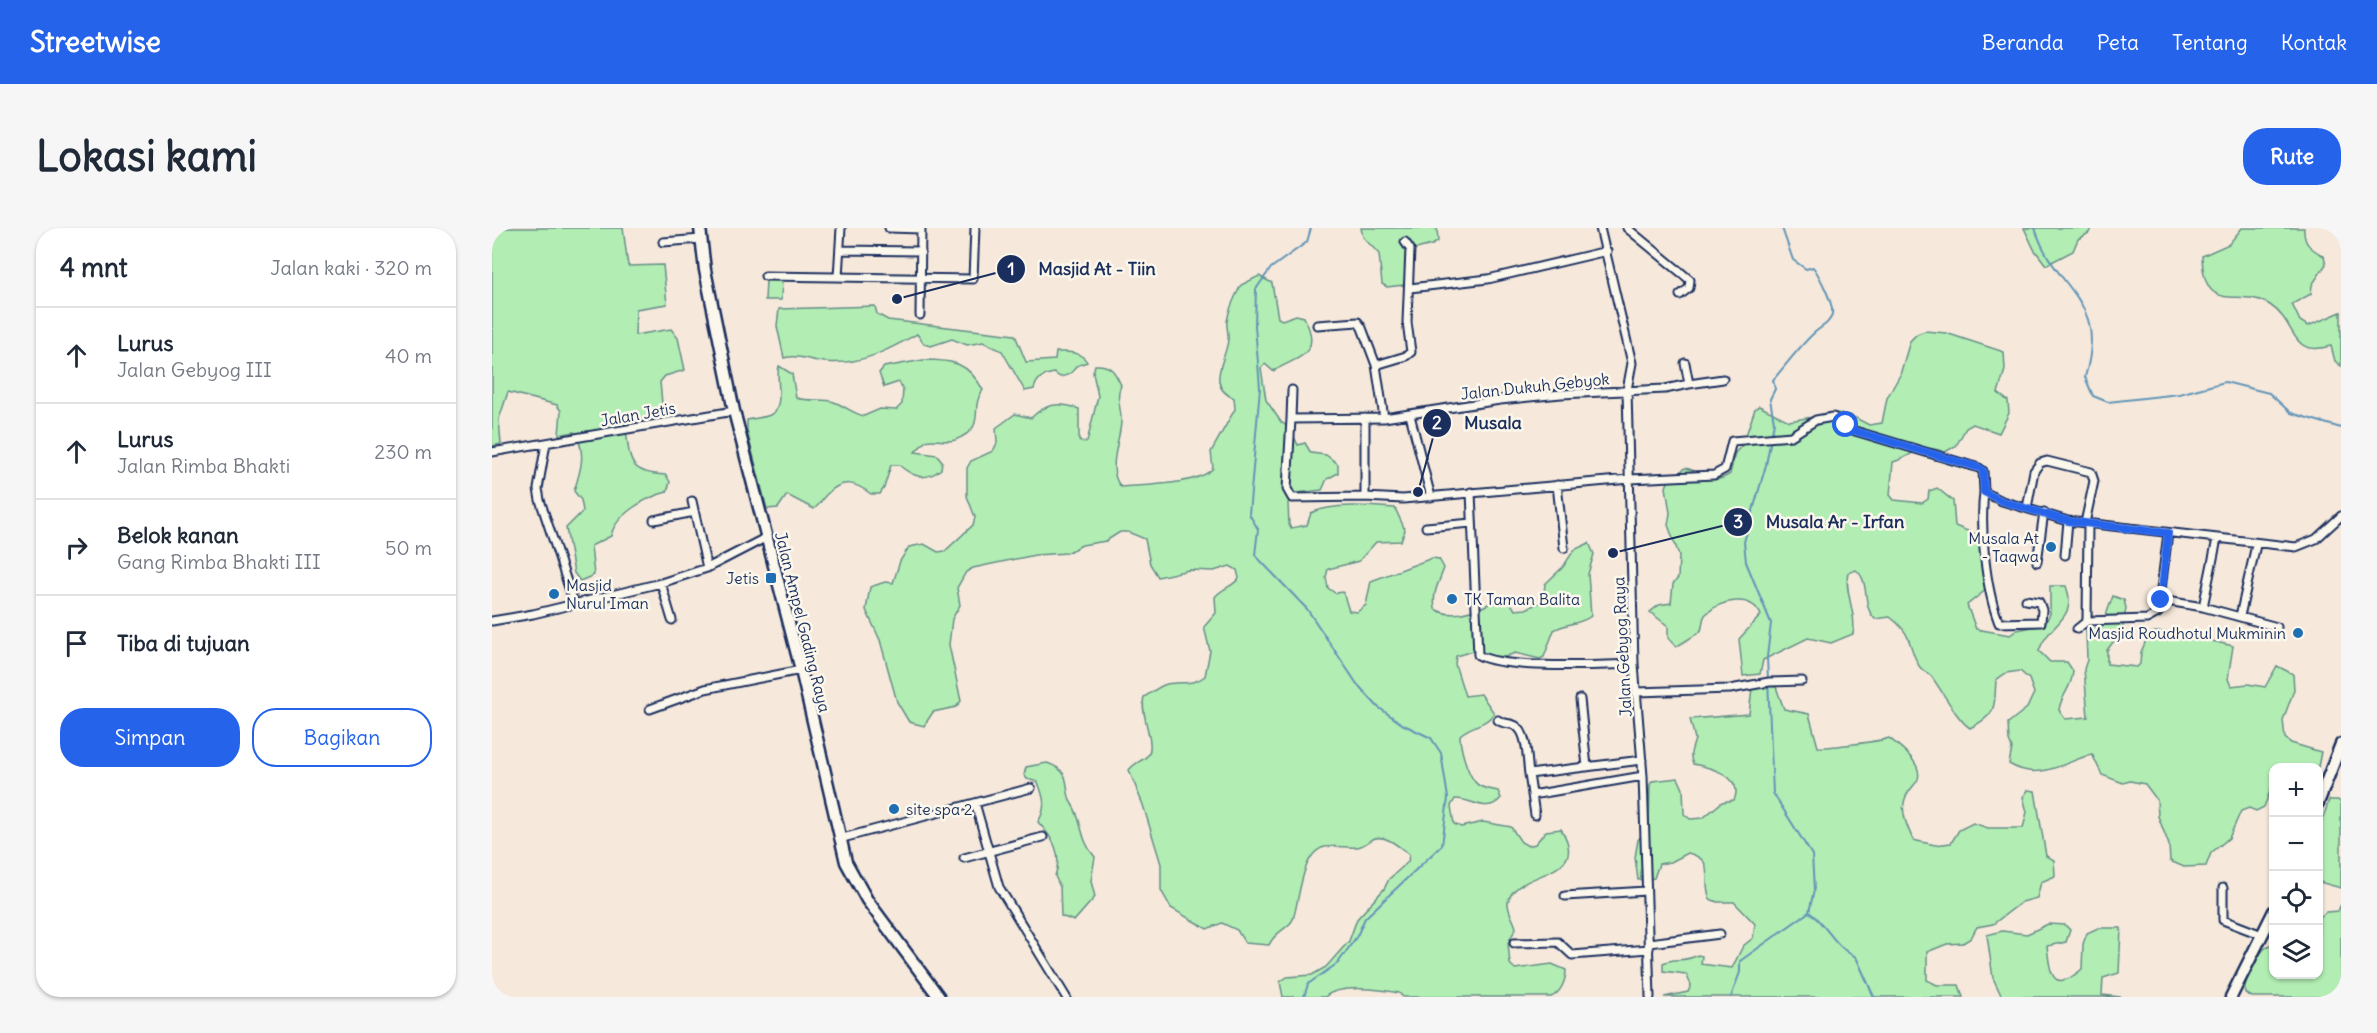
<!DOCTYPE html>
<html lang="id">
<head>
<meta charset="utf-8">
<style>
  :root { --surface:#fff; --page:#f6f6f7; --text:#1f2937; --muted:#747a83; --line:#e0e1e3; --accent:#2563eb }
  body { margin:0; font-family:Delius,sans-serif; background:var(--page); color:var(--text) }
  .controls { position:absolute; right:18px; bottom:18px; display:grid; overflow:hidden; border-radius:12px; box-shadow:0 2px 4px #0004 }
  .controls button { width:54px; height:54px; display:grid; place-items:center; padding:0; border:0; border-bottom:2px solid var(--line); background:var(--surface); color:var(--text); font:30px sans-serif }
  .stop { position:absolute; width:18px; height:18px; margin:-14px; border:4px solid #2563eb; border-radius:50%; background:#fff }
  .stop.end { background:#2563eb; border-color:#fff; box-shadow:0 2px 6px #0008 }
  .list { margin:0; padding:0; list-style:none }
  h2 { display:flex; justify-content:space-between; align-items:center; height:78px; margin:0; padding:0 24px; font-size:26px }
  h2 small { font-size:20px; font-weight:400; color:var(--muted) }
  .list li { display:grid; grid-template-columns:39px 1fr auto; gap:18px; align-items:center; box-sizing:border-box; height:96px; padding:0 24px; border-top:2px solid var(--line) }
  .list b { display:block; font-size:22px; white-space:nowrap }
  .list p { margin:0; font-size:20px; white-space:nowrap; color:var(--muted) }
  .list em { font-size:20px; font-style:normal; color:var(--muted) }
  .actions { display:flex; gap:12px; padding:18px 24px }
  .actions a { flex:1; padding:14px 0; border:2px solid var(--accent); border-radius:24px; text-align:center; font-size:21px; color:var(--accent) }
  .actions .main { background:var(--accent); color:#fff }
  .icon { flex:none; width:33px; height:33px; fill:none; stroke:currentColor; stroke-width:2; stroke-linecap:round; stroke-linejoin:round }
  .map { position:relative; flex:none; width:1849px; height:769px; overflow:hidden; border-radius:24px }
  header { display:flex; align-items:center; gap:36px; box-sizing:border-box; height:84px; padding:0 30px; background:var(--accent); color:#fff }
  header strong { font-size:28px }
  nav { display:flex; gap:33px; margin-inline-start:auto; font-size:21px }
  .intro { display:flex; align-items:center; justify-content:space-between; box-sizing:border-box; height:144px; padding:0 36px }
  h1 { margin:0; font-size:42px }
  .button { padding:15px 27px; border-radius:24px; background:var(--accent); color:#fff; font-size:21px; font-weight:700 }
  main { display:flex; gap:36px; padding:0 36px }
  aside { flex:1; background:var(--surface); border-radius:24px; box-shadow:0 2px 4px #0004 }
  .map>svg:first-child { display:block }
  .green { fill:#b2edb3; stroke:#668e88; stroke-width:1.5 }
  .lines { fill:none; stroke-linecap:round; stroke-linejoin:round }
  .stream { stroke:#6395b8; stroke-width:2 }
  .minor-casing { stroke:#1b2f5e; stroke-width:11 }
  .secondary-casing { stroke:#1b2f5e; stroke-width:15 }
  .minor { stroke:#fbf7ec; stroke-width:7 }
  .secondary { stroke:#fbf7ec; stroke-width:10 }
  .route { stroke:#2563eb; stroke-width:8 }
  .poi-dot { fill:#1f6fb2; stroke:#fbf7ec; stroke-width:2 }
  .labels { text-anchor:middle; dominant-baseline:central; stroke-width:5; stroke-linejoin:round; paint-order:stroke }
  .street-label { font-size:16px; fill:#1b2f5e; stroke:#fbf7ec }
  .poi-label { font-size:16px; fill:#1b2f5e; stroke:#fbf7ec; text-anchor:end }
  .leader { fill:none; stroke:#1b2f5e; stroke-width:2 }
  .callout-dot { fill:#1b2f5e; stroke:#fbf7ec; stroke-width:2 }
  .mark-label { font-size:18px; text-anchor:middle; font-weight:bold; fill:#fff }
  .callout-label { font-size:18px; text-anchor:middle; font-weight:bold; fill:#1b2f5e; stroke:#fbf7ec; stroke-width:5; stroke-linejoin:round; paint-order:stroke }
</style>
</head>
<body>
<header>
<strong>Streetwise</strong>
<nav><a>Beranda</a><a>Peta</a><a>Tentang</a><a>Kontak</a></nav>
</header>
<div class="intro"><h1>Lokasi kami</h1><a class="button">Rute</a></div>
<main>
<aside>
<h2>4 mnt<small>Jalan kaki · 320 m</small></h2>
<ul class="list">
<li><svg class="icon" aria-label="ahead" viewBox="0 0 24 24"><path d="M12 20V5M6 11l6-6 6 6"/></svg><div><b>Lurus</b><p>Jalan Gebyog III</p></div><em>40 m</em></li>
<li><svg class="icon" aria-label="ahead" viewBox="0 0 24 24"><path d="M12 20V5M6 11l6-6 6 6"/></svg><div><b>Lurus</b><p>Jalan Rimba Bhakti</p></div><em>230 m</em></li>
<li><svg class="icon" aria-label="right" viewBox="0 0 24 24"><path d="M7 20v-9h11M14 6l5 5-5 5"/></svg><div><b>Belok kanan</b><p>Gang Rimba Bhakti III</p></div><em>50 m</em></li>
<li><svg class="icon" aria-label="arrive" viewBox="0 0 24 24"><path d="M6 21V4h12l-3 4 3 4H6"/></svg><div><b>Tiba di tujuan</b></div></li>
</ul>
<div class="actions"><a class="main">Simpan</a><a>Bagikan</a></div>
</aside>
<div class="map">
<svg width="1849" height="769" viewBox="0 0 1849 769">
  <rect width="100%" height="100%" fill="#f6e9db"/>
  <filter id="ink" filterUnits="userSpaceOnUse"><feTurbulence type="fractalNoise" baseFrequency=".0167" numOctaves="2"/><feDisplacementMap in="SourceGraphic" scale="12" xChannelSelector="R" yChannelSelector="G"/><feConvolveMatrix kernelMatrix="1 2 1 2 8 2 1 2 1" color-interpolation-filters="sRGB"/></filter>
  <g filter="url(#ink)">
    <path class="green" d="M0,0H131L136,38L171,37L175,76L144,81L143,107L179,101L186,110L193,142L173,148L168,154L171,186L133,196C139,231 133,245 174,247L178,254L175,264C154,269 123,287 119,308L99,318L102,347L88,353L82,345L74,300L91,283L89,272L82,263C89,242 95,223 82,204L67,207L69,183L65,177L16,164L7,191L9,216L0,218Z
      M869,0H945L946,13L940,17L916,23L912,57L895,59L890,56L887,26L871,9Z
      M1532,0H1599L1597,5L1586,11L1581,23L1554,37L1542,21Z
      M1750,0H1812C1811,16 1819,21 1832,28L1834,36L1820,57L1819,66L1800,76L1808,93L1816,98L1849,84V138L1843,133L1839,118C1796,130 1807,96 1778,77C1748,57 1712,91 1710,28L1737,16Z
      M767,48L780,55L786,90L790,92L804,87L812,89C831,126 808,128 781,143L773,136L769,140L774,172L789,194L798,200L806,217L813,215L819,225L834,227L846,236V245L835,251L830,262L805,265L796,275L797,297L799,300L815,297L819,285C840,275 879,278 903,280L913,302L909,313L884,314L867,333L836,341L834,349L836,360L843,365L851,364L857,383L865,384L874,377L879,353L940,330L947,331L952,340C947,355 940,364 943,381C963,394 995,378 1014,367L1023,382L1034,381L1051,373L1053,356L1071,339L1082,322L1097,315L1102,326L1096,346L1099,388C1089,396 1075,395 1062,402L1052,429L1048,431L1023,425L1000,434L984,422L964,428L963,436L973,468L989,466L1002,485C995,497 979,497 968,507C968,520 975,544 983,554C988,561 999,561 1006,563L1009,570C995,587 980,570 963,571L959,578L962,596L969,599L991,594L1019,599L1029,614L1036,618L1043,616L1054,603L1069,601C1101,652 1022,641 1016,674C1015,683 1022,691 1024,700L1016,715L1018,736L1023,741L1060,736L1074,742C1074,752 1069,765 1059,769H911L907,765C889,761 847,756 833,769H791L788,754L795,749L820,747L834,739L857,713L865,691L892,661L897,651L916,634L917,626C908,620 893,605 881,611C875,614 872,618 865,619C854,620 844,617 833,619C809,624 808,671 801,691C798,700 783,703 777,717L753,715L745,702L730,695L715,701L679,680L669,662V636L651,577L637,542C643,534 651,533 656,527C664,516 647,484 652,469C659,465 667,458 675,456C689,453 701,458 713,448L718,423L712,399L724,385L723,369C730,360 741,359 747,350L745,342L738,338L722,343L697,342L666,349L658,336L653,311L636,304H628L614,313L590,317L575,325L543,327L481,340L474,344L465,360L468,377L460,391L457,417L469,473L464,479L441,484L432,498L417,494L405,474L388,412L374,382L378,359L393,354L401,355L408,333L417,319L432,316L446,324L453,323L481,297L483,289L475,268V240L479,233L501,223L505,215L504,200L523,186L539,190C554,175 567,174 587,181V213L595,214L606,168L601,145L603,137C619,136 623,144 629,157C623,171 630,181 629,194C628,214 614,242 629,259C652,257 707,257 721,240L719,224L743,181L742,170C713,158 734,132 736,112C737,106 734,99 735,93C737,81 743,68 749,57Z
      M274,52H290L289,72H273Z
      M383,78L385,86L396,92L523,107L534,134L563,132L564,124C576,124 589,123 595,134L584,138C581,145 576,148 568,149L562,145C551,147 545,150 542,161L533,163L510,123L491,114L475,117L460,111L439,118L432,116L425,106C396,122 368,138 333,134C319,133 306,126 292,130L285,98L287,81Z
      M1433,103L1454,105L1512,124L1513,142L1506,165L1516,173L1517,185L1507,205L1481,196L1474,200L1464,218L1453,224C1426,214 1424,227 1401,234L1398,267L1402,272L1430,275L1436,271L1437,263L1445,260L1461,273L1463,298L1486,307L1495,361L1475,377L1484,401L1518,407L1525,402L1552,397L1558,386V358H1574C1587,392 1555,396 1547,423L1558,434H1575L1581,443C1580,461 1569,466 1567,482L1573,491L1596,489L1592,441L1595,432L1594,403L1610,398L1621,368L1632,372L1634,380L1629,412L1622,413L1615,422V436L1645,439L1648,436L1649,424L1657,406C1671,398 1721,414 1741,418L1736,451L1739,458L1756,456L1773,459L1785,438L1801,446L1802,462L1791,492L1793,510L1799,515L1829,524L1826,539L1782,540L1780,558L1772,579L1764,583L1757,580L1749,583L1737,610L1719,625L1714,638L1692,639L1678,633L1677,617L1666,588L1665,572L1653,556L1638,553L1631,555L1610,547L1600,526C1571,535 1547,554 1517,536L1520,520L1517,513L1516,495L1535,480L1542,465L1537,451L1528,443L1514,445L1504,452C1502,481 1505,486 1478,500C1465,492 1450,462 1439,448C1435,444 1428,442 1426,436C1414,413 1422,408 1398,389L1383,391C1369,378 1379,354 1364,342L1356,345C1352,364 1365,385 1361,406L1339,415L1316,410L1271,432L1268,446L1251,448L1247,411L1269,387C1259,365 1229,372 1214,386C1209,391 1212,398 1208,404L1184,419L1176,410V398L1158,384L1167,377L1179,375L1181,356L1186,350L1187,327L1176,297L1178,285L1174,259L1177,252L1193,240C1212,243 1216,260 1238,246L1243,225L1251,216L1263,181L1267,178L1297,193L1344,185L1358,187L1377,197L1390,195L1395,170L1408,147L1418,113L1425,106Z
      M431,132C461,132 476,134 491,162C476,181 497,199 463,212C454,215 443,210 434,213L423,224L445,227L450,233L449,241C434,254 421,249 407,237H399L392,260L388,266H379C362,253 350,251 334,267C329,272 328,277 322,281L295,267L286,280L275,281L255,203V192C261,190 272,190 278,187C294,179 283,151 287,138L300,146L304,170C317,174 334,170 342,174C353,178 360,185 372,188L388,181L404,182L410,176L411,161L407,154L392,159L387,145L392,139Z
      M1268,457L1284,459L1292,481L1317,486L1326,519C1335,520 1390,513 1397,510C1407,518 1431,535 1426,551C1423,558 1415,563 1413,571C1408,584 1416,600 1421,612L1443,617L1459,615L1467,602L1481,595L1496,600H1531L1535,584L1531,569L1536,562L1543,563L1554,628L1562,632L1563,648L1549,654L1545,670L1530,674L1501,696L1485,699L1479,710L1471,715L1455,716L1435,724V752L1445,757H1467L1471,769H1172L1196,764L1199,757L1194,746L1171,743V735C1185,729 1190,735 1206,727L1210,728L1209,736L1240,740L1251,718L1261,710L1263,696L1242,674H1225L1218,671C1209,648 1225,633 1196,625L1179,634L1167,636L1162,650L1146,652L1143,629L1146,612L1157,597L1158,557L1160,553L1186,550L1191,561L1192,586L1198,591L1211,590L1230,574L1242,572C1253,548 1217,539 1201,536C1196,526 1201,520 1203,511L1198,491L1257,486L1260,460Z
      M555,535C583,544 570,560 580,576C591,593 587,611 603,629L599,653L603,669L582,693L569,688L568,659L563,648C571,626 561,610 546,594C555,579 552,570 546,554L535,551L532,547L534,539Z
      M1837,572H1846L1849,575V660L1827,654V602Z
      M1849,676V769H1760L1753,765C1750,754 1769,717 1781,716L1782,746H1826L1827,690L1834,684L1846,683Z
      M1556,696L1573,697L1578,702L1574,714L1555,718C1558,743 1559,768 1590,741L1591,716L1595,705L1606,700H1629L1627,745L1611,750L1610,767L1629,769H1510L1501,750L1495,707L1510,703L1535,706Z"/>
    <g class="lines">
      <path class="stream" d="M1543,0C1563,64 1617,69 1593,149L1601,168L1616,174L1687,166L1733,154L1777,165L1799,185L1849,200
        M1317,684C1336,698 1342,719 1364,729L1382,769
        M812,769L816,756L846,735L865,708L873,690L950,617L956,570L949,525L939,510L910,496L886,479L865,456L815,381L763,327L766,301L757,286L768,160L763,98L764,61L779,40L815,14L819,0
        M1239,769L1248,744V733L1317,684L1322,662L1320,627L1281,565L1275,429L1279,395L1254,334L1252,314L1274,237L1282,194L1278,171L1283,161L1281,152C1294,137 1307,119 1321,106C1328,99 1338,96 1340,86C1342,76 1327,47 1321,39L1314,41L1301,32L1290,0"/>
      <g class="minor-casing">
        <path id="minor" d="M397,0L429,1
          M1108,0L1140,135L1135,162L1142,436L1151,548L1158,769
          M1135,0L1198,52L1197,60L1188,67
          M171,14L209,11
          M348,22L429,23
          M273,48L481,51L483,0
          M346,49L349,0
          M918,60L996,51L1115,23
          M428,87L429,0
          M825,97L866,94L870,100L884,137
          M1193,135L1197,156L1173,161L1069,166L1008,172L892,190L799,191L795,261L800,270L873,269L911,271L1138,251L1222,247L1233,241L1240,213L1299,208L1324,192L1341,189L1363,203L1487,240L1491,243L1492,264L1510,273L1576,293L1804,319L1824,311L1849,288
          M1197,156L1231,151
          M918,187L939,269
          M892,190L884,137L914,128L919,124L915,94L918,21L913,14
          M799,191L800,162
          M54,215L46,261L48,272L82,375
          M0,224L242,183
          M1065,257L1072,320
          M979,264L986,427C1013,442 1108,437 1142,436
          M1492,264C1488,301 1493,359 1507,395L1549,394L1550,382L1547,374L1534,372
          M873,269V190
          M200,273L215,340
          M1535,280L1542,243L1548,235L1555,233L1599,244L1602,253L1593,295
          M162,292L202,284
          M1596,296L1595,393L1655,391L1666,385L1676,305
          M934,299L980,295
          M1573,327L1576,293
          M1545,334L1552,284
          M169,355L180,392
          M1669,372L1711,379L1785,399
          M1711,379L1725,311
          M1748,388L1764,317
          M0,393L41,386L169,355L215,340L275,309
          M1585,401L1595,393
          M1145,464L1238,461L1277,454L1310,453
          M1088,471L1095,539
          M158,481L213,461L309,442
          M1006,492C1012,497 1018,494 1024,498C1036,505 1035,534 1037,546L1150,532
          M1037,546L1043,587
          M1040,567L1151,548
          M483,575L507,659L574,769
          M347,611L539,560
          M472,630L551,609
          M1731,660V692L1770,707
          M1073,668L1154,663
          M1022,715L1066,714L1080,727L1157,721
          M1157,715L1228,706"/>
      </g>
      <g class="secondary-casing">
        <path id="secondary" d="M208,0L213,42L242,183L309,442L354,634L375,672L447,769
          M1826,575L1849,516
          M1739,769L1782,683"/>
      </g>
      <use href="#minor" class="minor"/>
      <use href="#secondary" class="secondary"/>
    </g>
  </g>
  <g class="lines" filter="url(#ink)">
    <path class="route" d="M1354,197L1363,203L1488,240L1491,243L1492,264L1510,273L1576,293L1676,305L1669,372"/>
  </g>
  <g class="poi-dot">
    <circle cx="1559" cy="319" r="6"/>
    <rect x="273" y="344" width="12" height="12" rx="3"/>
    <circle cx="62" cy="366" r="6"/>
    <circle cx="960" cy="371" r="6"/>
    <circle cx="1806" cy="405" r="6"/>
    <circle cx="402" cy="581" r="6"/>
  </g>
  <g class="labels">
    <g class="street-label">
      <text transform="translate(1043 158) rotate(-6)">Jalan Dukuh Gebyok</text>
      <text transform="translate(146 186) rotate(-10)">Jalan Jetis</text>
      <text transform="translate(311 394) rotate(76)">Jalan Ampel Gading Raya</text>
      <text transform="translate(1130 419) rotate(-93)">Jalan Gebyog Raya</text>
    </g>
    <g class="poi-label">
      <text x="1547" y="310">Musala At<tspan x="1547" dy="18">- Taqwa</tspan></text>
      <text x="267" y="350">Jetis</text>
      <text x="74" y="357" text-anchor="start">Masjid<tspan x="74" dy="18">Nurul Iman</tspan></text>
      <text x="972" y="371" text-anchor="start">TK Taman Balita</text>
      <text x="1794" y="405">Masjid Roudhotul Mukminin</text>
      <text x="414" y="581" text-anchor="start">site spa 2</text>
    </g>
  </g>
  <path class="leader" d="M405 71L519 41M926 264L945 195M1121 325L1246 294"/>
  <g class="callout-dot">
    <circle cx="405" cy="71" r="6"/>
    <circle cx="926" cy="264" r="6"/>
    <circle cx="1121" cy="325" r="6"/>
    <circle cx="519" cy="41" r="15"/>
    <circle cx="945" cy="195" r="15"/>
    <circle cx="1246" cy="294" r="15"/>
  </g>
  <g class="mark-label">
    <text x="519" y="47">1</text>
    <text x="945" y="201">2</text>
    <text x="1246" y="300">3</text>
  </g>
  <g class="callout-label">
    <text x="605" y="47">Masjid At - Tiin</text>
    <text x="1001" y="201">Musala</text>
    <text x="1343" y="300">Musala Ar - Irfan</text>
  </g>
</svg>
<div class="controls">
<button>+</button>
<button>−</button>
<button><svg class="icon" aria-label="locate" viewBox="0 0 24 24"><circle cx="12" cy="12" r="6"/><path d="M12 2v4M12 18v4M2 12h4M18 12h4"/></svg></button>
<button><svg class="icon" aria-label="layers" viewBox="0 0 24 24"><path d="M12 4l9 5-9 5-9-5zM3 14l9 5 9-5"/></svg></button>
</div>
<div class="stop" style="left:1354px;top:197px"></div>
<div class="stop end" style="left:1669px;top:372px"></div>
</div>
</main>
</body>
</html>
